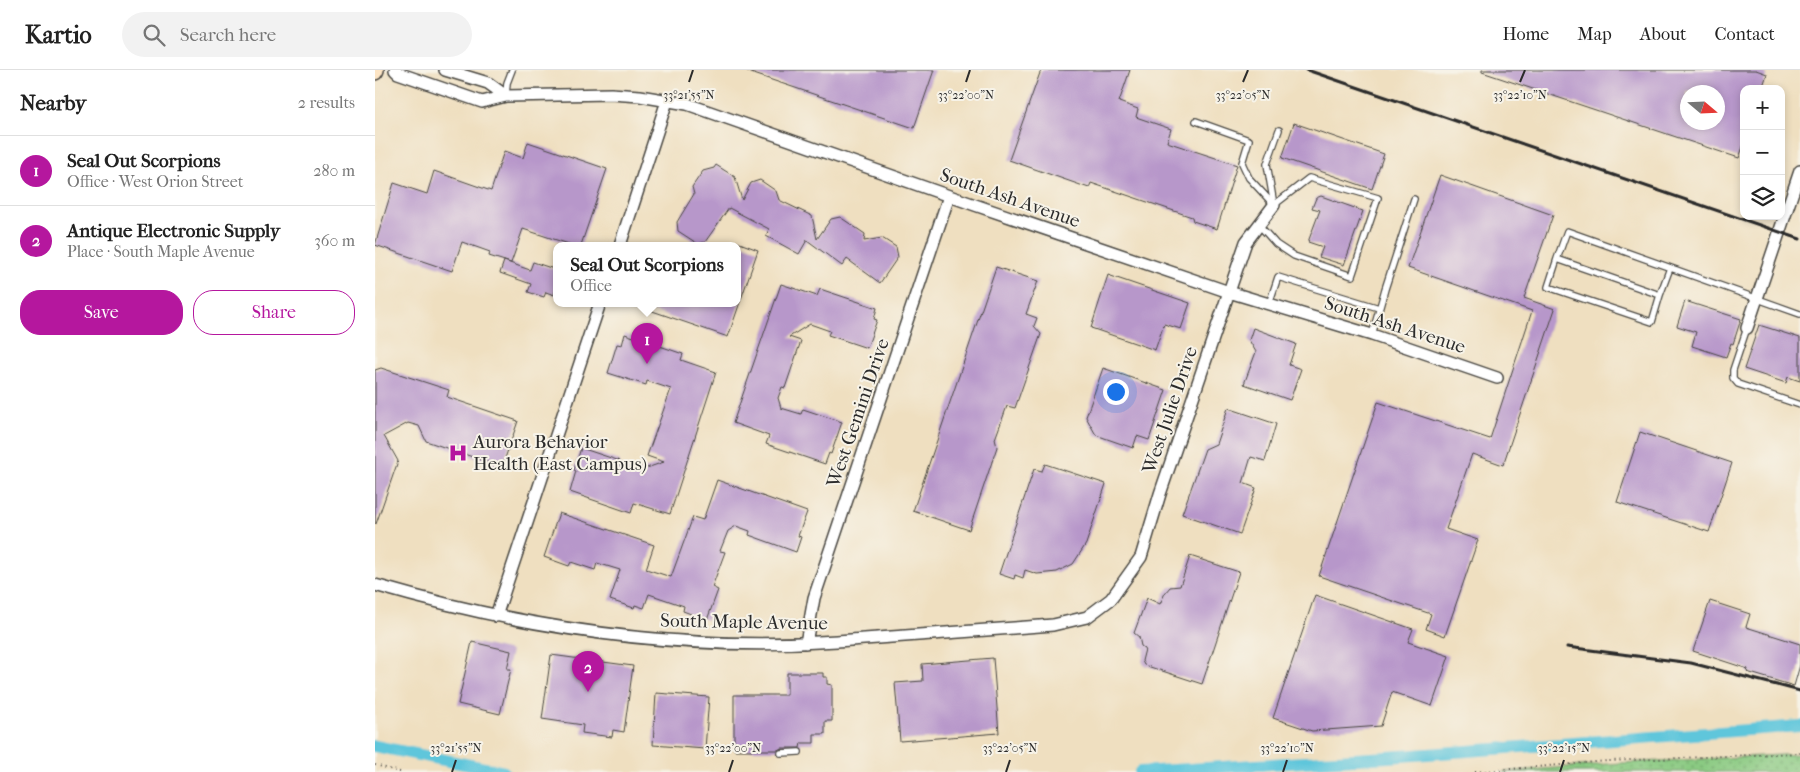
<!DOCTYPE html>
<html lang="en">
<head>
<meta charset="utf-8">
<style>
  :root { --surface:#fff; --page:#f2f2f2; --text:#222; --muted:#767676; --line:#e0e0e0; --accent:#b5179e }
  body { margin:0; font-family:"IM FELL French Canon",serif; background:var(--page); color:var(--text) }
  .controls { position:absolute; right:15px; top:15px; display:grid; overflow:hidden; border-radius:10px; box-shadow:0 2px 8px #0003 }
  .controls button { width:45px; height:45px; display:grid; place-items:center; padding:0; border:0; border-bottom:1px solid var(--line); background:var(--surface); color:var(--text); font:25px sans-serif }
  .compass { position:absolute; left:1305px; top:15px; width:45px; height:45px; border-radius:50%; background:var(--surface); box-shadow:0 2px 8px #0003; rotate:109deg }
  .you { position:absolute; left:740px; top:321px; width:18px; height:18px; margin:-12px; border:4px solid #fff; border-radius:50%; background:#1a73e8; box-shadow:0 0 0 8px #1a73e833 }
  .badge { display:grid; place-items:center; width:32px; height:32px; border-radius:50%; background:var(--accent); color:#fff; font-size:16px; font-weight:700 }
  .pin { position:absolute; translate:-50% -41px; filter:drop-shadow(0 1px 2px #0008) }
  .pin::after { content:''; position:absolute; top:26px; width:18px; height:15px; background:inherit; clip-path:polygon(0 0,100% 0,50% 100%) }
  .popup { position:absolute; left:178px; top:172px; width:188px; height:65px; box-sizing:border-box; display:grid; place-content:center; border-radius:10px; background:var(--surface); filter:drop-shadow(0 1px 4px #0005); font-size:16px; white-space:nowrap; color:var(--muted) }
  .popup b { font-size:19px; color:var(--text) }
  .popup::after { content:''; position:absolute; left:50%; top:100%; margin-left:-10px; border:10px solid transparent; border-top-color:var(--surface) }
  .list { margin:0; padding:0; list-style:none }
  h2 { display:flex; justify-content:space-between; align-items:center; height:65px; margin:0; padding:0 20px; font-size:21px }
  h2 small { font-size:16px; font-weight:400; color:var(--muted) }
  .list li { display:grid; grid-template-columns:32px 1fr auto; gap:15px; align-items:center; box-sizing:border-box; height:70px; padding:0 20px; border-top:1px solid var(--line) }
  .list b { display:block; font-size:19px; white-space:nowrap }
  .list p { margin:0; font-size:16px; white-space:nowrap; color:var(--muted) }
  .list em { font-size:16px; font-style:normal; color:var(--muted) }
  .actions { display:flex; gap:10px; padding:15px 20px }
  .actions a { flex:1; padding:11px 0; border:1px solid var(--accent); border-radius:20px; text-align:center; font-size:18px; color:var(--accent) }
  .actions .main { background:var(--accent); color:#fff }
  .icon { flex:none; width:28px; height:28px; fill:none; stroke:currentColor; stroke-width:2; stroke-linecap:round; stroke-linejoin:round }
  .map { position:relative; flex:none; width:1425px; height:702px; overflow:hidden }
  header { display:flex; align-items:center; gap:30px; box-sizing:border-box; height:70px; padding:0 25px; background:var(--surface); border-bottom:1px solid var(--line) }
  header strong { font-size:24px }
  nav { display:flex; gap:28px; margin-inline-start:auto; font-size:18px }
  .search { width:350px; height:45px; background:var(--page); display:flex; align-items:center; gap:12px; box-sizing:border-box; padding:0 18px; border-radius:28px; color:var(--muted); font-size:19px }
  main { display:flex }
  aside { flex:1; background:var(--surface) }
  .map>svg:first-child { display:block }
  .park { fill:url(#park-dots); stroke:#5a7a56 }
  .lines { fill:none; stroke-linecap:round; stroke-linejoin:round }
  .canal { stroke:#5ec6db; stroke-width:12 }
  .building { fill:#b797ca; fill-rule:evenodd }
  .service-casing { stroke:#484641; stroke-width:8 }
  .minor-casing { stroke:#484641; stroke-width:14 }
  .secondary-casing { stroke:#484641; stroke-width:18 }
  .path { stroke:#484641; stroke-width:2; stroke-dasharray:1 4; stroke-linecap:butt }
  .service { stroke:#fff; stroke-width:5.5 }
  .minor { stroke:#fff; stroke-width:11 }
  .secondary { stroke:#fde5c5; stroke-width:15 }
  .rail { stroke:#2b2b2b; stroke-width:3 }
  .ticks { fill:none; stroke:#2b2b2b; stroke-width:2 }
  .labels { text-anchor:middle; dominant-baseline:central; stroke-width:4; stroke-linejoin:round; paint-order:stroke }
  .street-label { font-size:19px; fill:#2b2b2b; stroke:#f7f3e8 }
  .poi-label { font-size:19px; fill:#2b2b2b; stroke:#f7f3e8; text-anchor:start }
  .ticks-label { font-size:12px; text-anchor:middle; fill:#2b2b2b; stroke:#f7f3e8; stroke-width:4; stroke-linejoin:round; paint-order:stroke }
</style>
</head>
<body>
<header>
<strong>Kartio</strong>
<div class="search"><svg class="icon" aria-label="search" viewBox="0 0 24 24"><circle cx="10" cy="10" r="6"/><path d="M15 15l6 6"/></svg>Search here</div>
<nav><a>Home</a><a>Map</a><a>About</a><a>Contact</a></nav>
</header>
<main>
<aside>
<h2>Nearby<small>2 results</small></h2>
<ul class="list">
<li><span class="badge">1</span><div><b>Seal Out Scorpions</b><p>Office · West Orion Street</p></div><em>280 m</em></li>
<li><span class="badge">2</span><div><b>Antique Electronic Supply</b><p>Place · South Maple Avenue</p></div><em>360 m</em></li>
</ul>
<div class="actions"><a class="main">Save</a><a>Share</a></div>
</aside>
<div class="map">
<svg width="1425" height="702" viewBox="0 0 1425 702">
  <defs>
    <pattern id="park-dots" width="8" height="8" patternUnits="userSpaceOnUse" patternTransform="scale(1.25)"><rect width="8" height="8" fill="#8aca82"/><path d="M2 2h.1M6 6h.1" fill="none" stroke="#71a46b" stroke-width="1.8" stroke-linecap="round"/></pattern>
  </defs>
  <rect width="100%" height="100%" fill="#f7f3e8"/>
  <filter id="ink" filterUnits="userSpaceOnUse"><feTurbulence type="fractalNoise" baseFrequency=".02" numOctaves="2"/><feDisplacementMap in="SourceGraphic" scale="10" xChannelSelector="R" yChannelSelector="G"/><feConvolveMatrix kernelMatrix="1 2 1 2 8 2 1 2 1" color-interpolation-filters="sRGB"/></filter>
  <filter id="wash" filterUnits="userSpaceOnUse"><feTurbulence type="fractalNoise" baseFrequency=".0096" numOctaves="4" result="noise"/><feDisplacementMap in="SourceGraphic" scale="20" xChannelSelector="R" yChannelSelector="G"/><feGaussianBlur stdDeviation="1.12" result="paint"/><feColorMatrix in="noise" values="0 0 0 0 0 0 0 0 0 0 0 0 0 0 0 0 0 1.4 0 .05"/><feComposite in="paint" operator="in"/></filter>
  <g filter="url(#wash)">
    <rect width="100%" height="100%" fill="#efdfc0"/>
    <path class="park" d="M1425,684V702H1128L1245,693Z"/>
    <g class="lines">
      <path class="canal" d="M0,676L129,702
        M765,702L1013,687L1425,656"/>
    </g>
    <g id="blocks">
      <path class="building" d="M373,0H559L539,58L373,2Z
        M666,0H755L744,32L763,39L761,47L796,59L792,72L862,95L842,159L818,151L817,147L716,113L714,118L634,90Z
        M1107,0H1381L1392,4L1387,19H1369V74L1364,88L1107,2ZM1312,22H1342V52H1312Z
        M919,53L1009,84L997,119L907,88Z
        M153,72L232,99L206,175H197L148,159L136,193L114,186L115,182L87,172L77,201L0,175L19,113L52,124L59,101L116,121L129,81L148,88Z
        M341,95L360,107L367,130L376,113L385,110L401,121L404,130L437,146L442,169L456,149L465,147L490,164L489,171L507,168L521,177L523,187L505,213L472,189L467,196L432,170L424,184L391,166L394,159L354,138L330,172L323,174L303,161L302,152L319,124L317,117L328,101L339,98Z
        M1065,105L1178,145L1149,228L1180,239L1128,395L1097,384L1071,459L1103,470L1070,566L1051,559L1056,544L944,506L1003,332L1115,369L1157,241L1033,198Z
        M946,126L988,141L969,195L944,187L948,177L933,172L945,140L937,138L941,128Z
        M362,172L383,180L353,267L257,234L258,233H362Z
        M129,191L155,200L158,192L182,200V215L179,225L171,222L169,227L153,222L156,214L125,203Z
        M621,197L663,211L651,244L662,248L659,256L666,264L640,338L632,336L620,369L622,377L594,460L538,441Z
        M733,205L815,233L806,259L789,254L780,280L716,258Z
        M406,214L442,226L445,219L502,238L499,249L502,250L492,278L453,265L455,261L435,254L414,267L426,271L410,318L407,317L403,328L406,338L426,344L428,339L467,352L456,384L454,383L450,394L391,374L394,366L358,353Z
        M1310,231L1366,249L1358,274L1356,273L1351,287L1317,276L1321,262L1302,256Z
        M1384,255L1425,268V311L1413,307L1411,313L1369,299Z
        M878,258L921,274L914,295L926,299L915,330L869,314L881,282L874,270Z
        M250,264L308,284L306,290L341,302L295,444L259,433L256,443L195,422L201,401L199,400L206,378L245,391L244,395L263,401L289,392L272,386L296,319L272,311L271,315L233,303L242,274L247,275Z
        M6,298L74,320L72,327L143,351L127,397L51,371L44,356L33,353L9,366L23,391L1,454L0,453V300Z
        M728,298L791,320L774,370L762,366L758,378L721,365L711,347Z
        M853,338L901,354L890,391L876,387L868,413L881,418L865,464L807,444L830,379L841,374Z
        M1265,362L1357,393L1334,462L1242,432Z
        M670,394L731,414L711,474L698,494L682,502L662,504L650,500L648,508L640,505L639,509L624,504L659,399L667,401Z
        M342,410L432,442L423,466L426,467L421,482L374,465L375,461L361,456L353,461L345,481L350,482L337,517L343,520L332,550L308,541L309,536L274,524L269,538L260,535L259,538L235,530L245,500L222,493L220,500L196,492L194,496L169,487L184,443L279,475L271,499L296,507L318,447L328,450Z
        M815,486L864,502L827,614L769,595L767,591L770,579L766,576L764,567L759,563L772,528L785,534L790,523L795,517L805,516Z
        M940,525L1038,559L1033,572L1074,586L1057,636L1017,622L1006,656L937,661L898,648Z
        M1335,531L1375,544L1371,557L1425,574V595L1419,616L1372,602L1373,599L1318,581Z
        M97,572L136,581L132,599H136L125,644L83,634Z
        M176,585L258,596L249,662L238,660L237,667L207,663L208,655L167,649Z
        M618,588L624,663L525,671L520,613L548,611L547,594Z
        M412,603H448V607H452V614L457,615V651H450V664H439V673H426L425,678H406L403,680H359V625H412Z
        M281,623L334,627L330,679L278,675Z"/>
    </g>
  </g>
  <g filter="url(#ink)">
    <use href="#blocks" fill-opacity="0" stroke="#484641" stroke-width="1"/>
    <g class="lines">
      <g class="service-casing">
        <path id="service" d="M131,26L132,13L137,0
          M821,51L874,70L867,93L874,108L899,135
          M899,135L892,94L904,60
          M884,155L901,174L919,186L977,206L1003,128L934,108L899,135
          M1182,189L1173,217L1277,252L1285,225
          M1295,198L1285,225L1182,189L1192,161L1425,244
          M894,234L903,207L1004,238
          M1372,258L1358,300V308L1363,314L1425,335
          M997,265L1010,219L1039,129
          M406,683L424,682"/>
      </g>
      <g class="minor-casing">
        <path id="minor" d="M20,0L23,3L107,32L131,26L236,24L265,26L312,34L600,135L854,222L997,265L1122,308
          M70,0L113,13L131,26
          M245,175L292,31
          M1372,258L1425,101
          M0,515C148,558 307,582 462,571L678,555L712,547L736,529L766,487L785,424L871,172L899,135
          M121,546L225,233
          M431,573L439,528L574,126"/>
      </g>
      <g class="secondary-casing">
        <path id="secondary" d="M0,2L1,0"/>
      </g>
      <path class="path" d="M0,695L25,702
        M1100,702L1233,691L1425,683"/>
      <use href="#service" class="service"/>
      <use href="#minor" class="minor"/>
      <use href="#secondary" class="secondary"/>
      <path class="rail" d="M932,0L1425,169
        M1192,577L1316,593L1425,621"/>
    </g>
  </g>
  <path class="ticks" d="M314,12L318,0M591,12L595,0M868,12L873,0M1145,12L1150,0M77,702L81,690M354,702L358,690M631,702L635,690M908,702L912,690M1185,702L1189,690"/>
  <defs>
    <g id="hospital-bare" transform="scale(1.5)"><path d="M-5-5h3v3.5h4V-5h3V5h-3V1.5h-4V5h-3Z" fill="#b5179e" stroke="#f7f3e8" stroke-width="2.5" paint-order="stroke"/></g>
  </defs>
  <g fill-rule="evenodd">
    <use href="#hospital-bare" x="83" y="383"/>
  </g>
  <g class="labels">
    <g class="street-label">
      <text transform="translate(635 128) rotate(19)">South Ash Avenue</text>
      <text transform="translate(1020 255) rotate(18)">South Ash Avenue</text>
      <text transform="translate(795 340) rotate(-71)">West Julie Drive</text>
      <text transform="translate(483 343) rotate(-71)">West Gemini Drive</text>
      <text transform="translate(369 552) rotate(1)">South Maple Avenue</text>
    </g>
    <g class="poi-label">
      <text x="98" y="372">Aurora Behavior<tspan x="98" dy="22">Health (East Campus)</tspan></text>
    </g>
  </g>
  <g class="ticks-label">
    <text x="314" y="29">33°21'55"N</text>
    <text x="591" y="29">33°22'00"N</text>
    <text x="868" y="29">33°22'05"N</text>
    <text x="1145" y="29">33°22'10"N</text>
    <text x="81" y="682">33°21'55"N</text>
    <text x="358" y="682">33°22'00"N</text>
    <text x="635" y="682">33°22'05"N</text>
    <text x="912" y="682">33°22'10"N</text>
    <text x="1189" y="682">33°22'15"N</text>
  </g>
</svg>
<div class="controls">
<button>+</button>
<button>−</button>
<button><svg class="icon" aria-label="layers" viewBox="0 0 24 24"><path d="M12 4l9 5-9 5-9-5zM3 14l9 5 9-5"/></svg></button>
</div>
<svg class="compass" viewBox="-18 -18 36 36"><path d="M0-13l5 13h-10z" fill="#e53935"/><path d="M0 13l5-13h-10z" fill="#767676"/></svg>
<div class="you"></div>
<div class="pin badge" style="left:272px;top:294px">1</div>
<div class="popup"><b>Seal Out Scorpions</b>Office</div>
<div class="pin badge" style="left:213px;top:622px">2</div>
</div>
</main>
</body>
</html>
